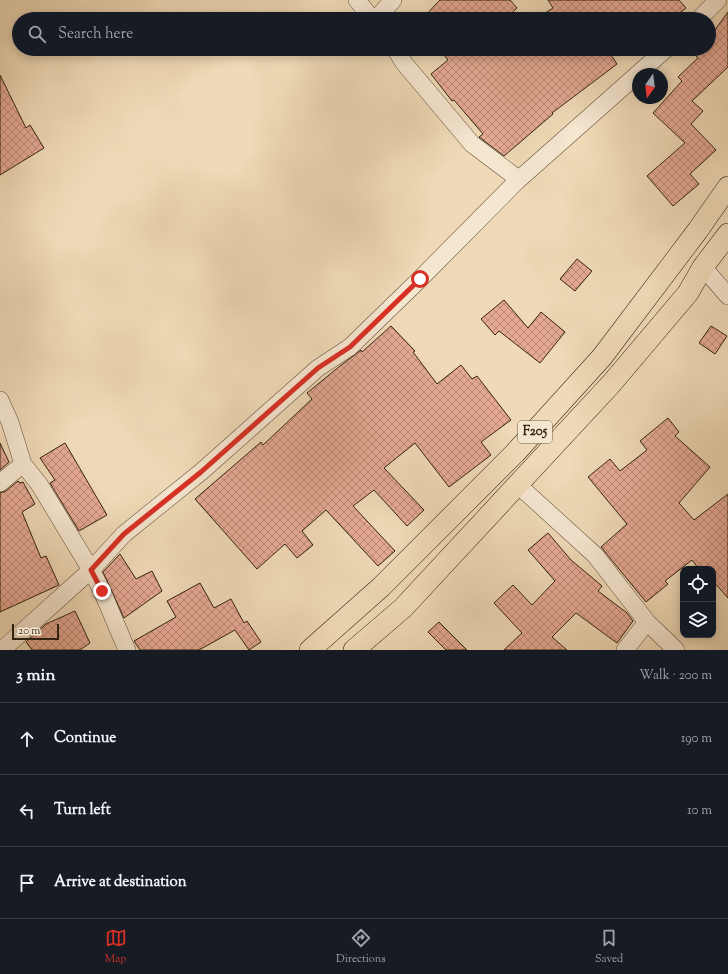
<!DOCTYPE html>
<html lang="en">
<head>
<meta charset="utf-8">
<style>
  :root { --surface:#171b24; --page:#242831; --text:#f1f3f6; --muted:#9ea1a6; --line:#363941; --accent:#d93025 }
  body { margin:0; font-family:"Sorts Mill Goudy",serif; background:var(--page); color:var(--text) }
  .controls { position:absolute; right:12px; bottom:12px; display:grid; overflow:hidden; border-radius:8px; box-shadow:0 2px 10px #0003 }
  .controls button { width:36px; height:36px; display:grid; place-items:center; padding:0; border:0; border-bottom:1px solid var(--line); background:var(--surface); color:var(--text); font:20px sans-serif }
  .compass { position:absolute; left:632px; top:68px; width:36px; height:36px; border-radius:50%; background:var(--surface); box-shadow:0 2px 10px #0003; rotate:194deg }
  .scale { position:absolute; left:12px; bottom:10px; width:47px; box-sizing:border-box; padding-left:4px; border:2px solid #342310; border-top:0; font-size:11px; line-height:14px; white-space:nowrap; color:#342310; -webkit-text-stroke:3px #f5e6d0; paint-order:stroke }
  .stop { position:absolute; width:12px; height:12px; margin:-9px; border:3px solid #d93025; border-radius:50%; background:#fff }
  .stop.end { background:#d93025; border-color:#fff; box-shadow:0 1px 4px #0008 }
  .list { margin:0; padding:0; list-style:none }
  h2 { display:flex; justify-content:space-between; align-items:center; height:52px; margin:0; padding:0 16px; font-size:17px }
  h2 small { font-size:13px; font-weight:400; color:var(--muted) }
  .list li { display:grid; grid-template-columns:26px 1fr auto; gap:12px; align-items:center; box-sizing:border-box; height:72px; padding:0 16px; border-top:1px solid var(--line) }
  .list b { display:block; font-size:15px; white-space:nowrap }
  .list em { font-size:13px; font-style:normal; color:var(--muted) }
  .icon { flex:none; width:22px; height:22px; fill:none; stroke:currentColor; stroke-width:2; stroke-linecap:round; stroke-linejoin:round }
  .map { position:relative; flex:none; width:728px; height:650px; overflow:hidden }
  .search { position:absolute; background:var(--surface); box-shadow:0 2px 10px #0003; left:12px; right:12px; top:12px; height:44px; display:flex; align-items:center; gap:10px; box-sizing:border-box; padding:0 14px; border-radius:22px; color:var(--muted); font-size:15px }
  .sheet { height:268px; background:var(--surface) }
  nav { display:flex; justify-content:space-around; align-items:center; box-sizing:border-box; height:56px; border-top:1px solid var(--line); background:var(--surface); font-size:11px; color:var(--muted) }
  nav a { display:grid; justify-items:center; gap:2px }
  nav .on { color:var(--accent) }
  .map>svg:first-child { display:block }
  .building { fill:url(#building-cross-hatch); stroke:#342310 }
  .lines { fill:none; stroke-linecap:round; stroke-linejoin:round }
  .minor-casing { stroke:#63503a; stroke-width:18 }
  .major-casing { stroke:#342310; stroke-width:22 }
  .minor { stroke:#f5e6d0; stroke-width:17 }
  .major { stroke:#efd9b6; stroke-width:21 }
  .route { stroke:#d93025; stroke-width:5 }
  .labels { text-anchor:middle; dominant-baseline:central; stroke-width:3; stroke-linejoin:round; paint-order:stroke }
  .shield { fill:#f5e6d0; stroke:#6e5e4a; stroke-width:1 }
  .shield-label { font-size:13px; font-weight:bold; fill:#342310 }
</style>
</head>
<body>
<div class="map">
<svg width="728" height="650" viewBox="0 0 728 650">
  <defs>
    <pattern id="building-cross-hatch" width="8" height="8" patternUnits="userSpaceOnUse"><rect width="8" height="8" fill="#e5a993"/><path d="M0 0l8 8M0 8l8-8" fill="none" stroke="#ba8977"/></pattern>
  </defs>
  <rect width="100%" height="100%" fill="#efd9b6"/>
  <filter id="stains"><feTurbulence type="fractalNoise" baseFrequency=".005" numOctaves="4"/><feColorMatrix values="0 0 0 0 .2 0 0 0 0 .09 0 0 0 0 .02 0 0 0 .5 -.17"/></filter>
  <radialGradient id="worn" r=".72"><stop offset=".6" stop-color="#630" stop-opacity="0"/><stop offset="1" stop-color="#630" stop-opacity=".3"/></radialGradient>
  <path class="building" d="M440,0H510L517,8L505,19H422Z
    M548,0H679L686,8L672,19H536L553,8Z
    M728,12V67L692,101L703,111L691,124L716,150L690,174L699,184L673,206L647,176L685,143L653,113L682,81L678,77L698,58L689,49H709V38Z
    M439,49H607L617,64L552,113L553,114L504,156L479,137L483,134L454,100L452,101L431,74L448,60Z
    M0,75L26,128L30,125L44,148L0,175Z
    M577,259L592,271L575,291L560,279Z
    M504,300L528,328L541,312L565,332L540,363L499,331L495,335L481,319Z
    M391,326L415,351L413,352L437,384L461,365L472,379L477,376L511,420L481,442L491,455L449,487L415,443L384,468L424,510L407,526L374,490L353,506L395,551L378,566L326,510L302,531L313,545L297,558L285,544L257,569L195,499L261,442L263,445L312,399L307,393L340,366L361,350L362,352Z
    M711,326L727,336L715,354L699,343Z
    M668,418L679,432L675,436L710,467L679,503L694,520L728,494V598L713,581V569H699L692,560L665,581L668,584L646,602L601,547L627,524L588,477L610,459L620,471L647,450L640,441Z
    M0,443L9,462L0,470Z
    M65,443L107,515L79,531L50,483L55,480L40,458Z
    M18,481L20,483L23,482L35,504L22,512L41,558L46,556L59,585L0,612V493L6,491Z
    M548,533L571,560L602,586L598,591L627,613L633,621L617,643L576,613L552,637L567,650H504L522,633L494,603L513,585L532,605L555,581L528,550Z
    M120,554L136,579L152,571L162,591L124,618L103,572Z
    M200,583L214,608L231,599L244,623L247,621L261,642L249,650L235,630L199,650H140L134,641L176,617L167,601Z
    M75,611L90,643L80,650H32L26,642L46,624Z
    M439,622L467,650H446L428,632Z"/>
  <g class="lines">
    <g class="minor-casing">
      <path id="minor" d="M357,0L372,19
        M376,19L393,0
        M699,19L718,0
        M395,49L404,63L472,144L513,175L517,181
        M703,267L728,296
        M0,400L10,422L23,464L39,484L91,570L102,591L127,650
        M0,483L23,464
        M518,485L595,555L647,622L625,650
        M647,622L676,650
        M2,650L91,570L124,534L201,472L318,368L350,347L420,279L517,181L666,49"/>
    </g>
    <g class="major-casing">
      <path id="major" d="M310,650L381,587L515,453L602,357L698,230L728,187
        M354,650L403,608L611,384L688,293L703,267L728,234"/>
    </g>
    <use href="#minor" class="minor"/>
    <use href="#major" class="major"/>
  </g>
  <g class="lines">
    <path class="route" d="M102,591L91,570L124,534L201,472L318,368L350,347L420,279"/>
  </g>
  <g class="labels">
    <rect class="shield" x="518" y="421" width="34" height="22" rx="3"/>
    <g class="shield-label">
      <text x="535" y="432">F205</text>
    </g>
  </g>
  <rect width="100%" height="100%" filter="url(#stains)"/>
  <rect width="100%" height="100%" fill="url(#worn)"/>
</svg>
<div class="controls">
<button><svg class="icon" aria-label="locate" viewBox="0 0 24 24"><circle cx="12" cy="12" r="6"/><path d="M12 2v4M12 18v4M2 12h4M18 12h4"/></svg></button>
<button><svg class="icon" aria-label="layers" viewBox="0 0 24 24"><path d="M12 4l9 5-9 5-9-5zM3 14l9 5 9-5"/></svg></button>
</div>
<svg class="compass" viewBox="-18 -18 36 36"><path d="M0-13l5 13h-10z" fill="#e53935"/><path d="M0 13l5-13h-10z" fill="#9ea1a6"/></svg>
<div class="scale">20 m</div>
<div class="stop" style="left:420px;top:279px"></div>
<div class="stop end" style="left:102px;top:591px"></div>
<div class="search"><svg class="icon" aria-label="search" viewBox="0 0 24 24"><circle cx="10" cy="10" r="6"/><path d="M15 15l6 6"/></svg>Search here</div>
</div>
<section class="sheet">
<h2>3 min<small>Walk · 200 m</small></h2>
<ul class="list">
<li><svg class="icon" aria-label="ahead" viewBox="0 0 24 24"><path d="M12 20V5M6 11l6-6 6 6"/></svg><div><b>Continue</b></div><em>190 m</em></li>
<li><svg class="icon" aria-label="left" viewBox="0 0 24 24"><path d="M17 20v-9H6M10 6l-5 5 5 5"/></svg><div><b>Turn left</b></div><em>10 m</em></li>
<li><svg class="icon" aria-label="arrive" viewBox="0 0 24 24"><path d="M6 21V4h12l-3 4 3 4H6"/></svg><div><b>Arrive at destination</b></div></li>
</ul>
</section>
<nav>
<a class="on"><svg class="icon" aria-label="map" viewBox="0 0 24 24"><path d="M3 6l6-2 6 2 6-2v14l-6 2-6-2-6 2zM9 4v14M15 6v14"/></svg>Map</a>
<a><svg class="icon" aria-label="directions" viewBox="0 0 24 24"><path d="M12 3l9 9-9 9-9-9zM9 14v-3h6M13 9l2 2-2 2"/></svg>Directions</a>
<a><svg class="icon" aria-label="saved" viewBox="0 0 24 24"><path d="M7 4h10v16l-5-4-5 4z"/></svg>Saved</a>
</nav>
</body>
</html>
